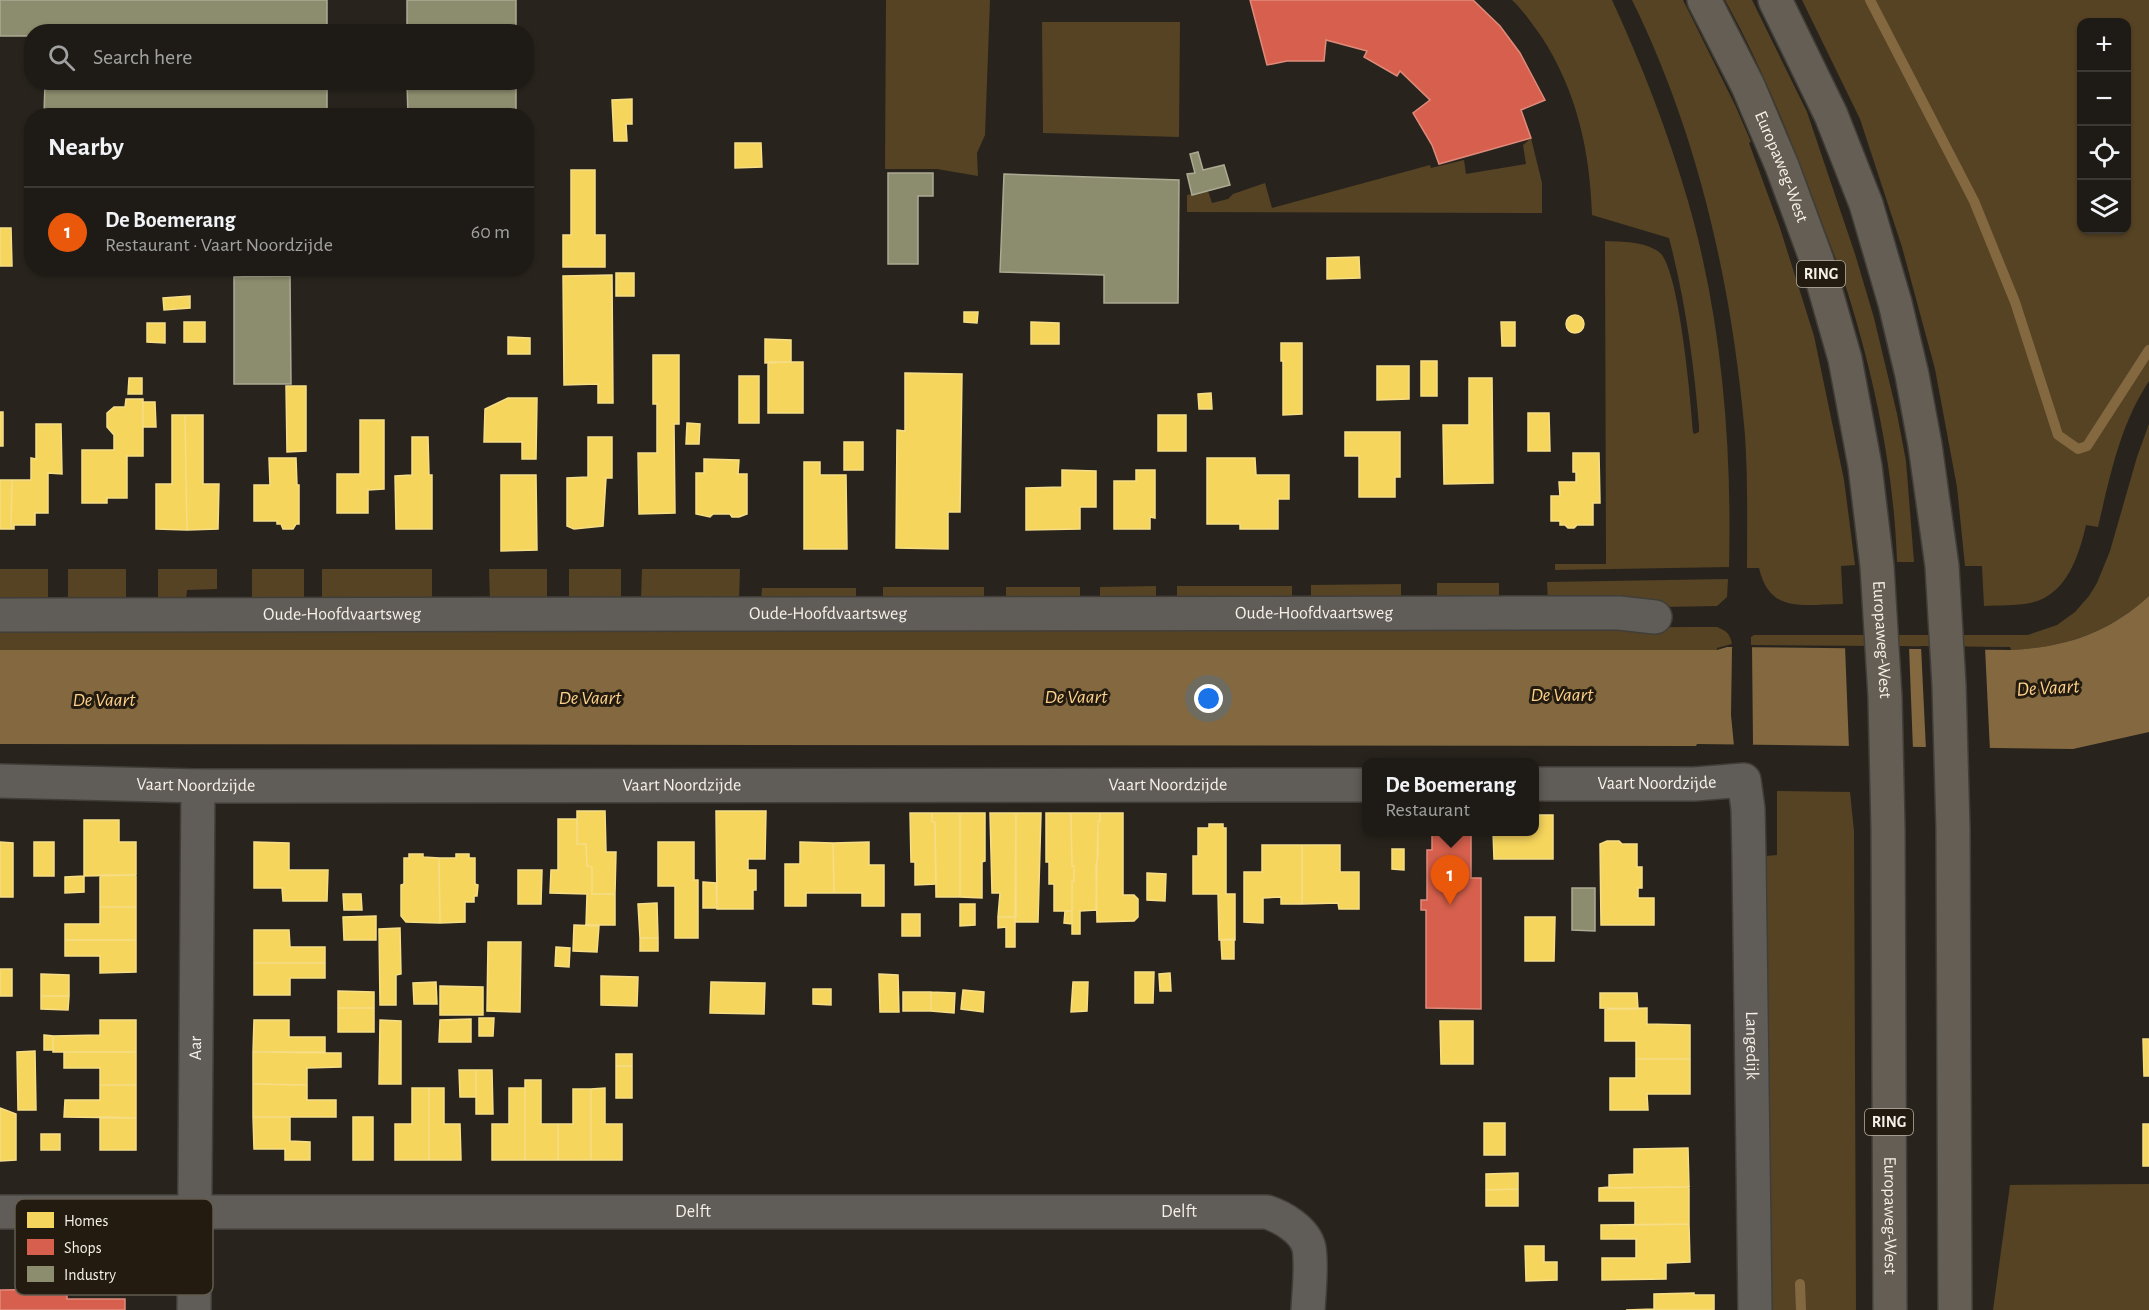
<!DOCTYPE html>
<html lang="en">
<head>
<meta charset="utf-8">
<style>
  :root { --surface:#1e1b16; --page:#26241f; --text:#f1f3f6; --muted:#a1a1a1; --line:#3c3935; --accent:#ea580c }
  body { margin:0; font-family:"Alegreya Sans",sans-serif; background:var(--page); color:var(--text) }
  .controls { position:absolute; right:18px; top:18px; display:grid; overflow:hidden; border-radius:12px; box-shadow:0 2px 4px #0004 }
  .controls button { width:54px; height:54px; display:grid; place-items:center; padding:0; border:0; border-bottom:2px solid var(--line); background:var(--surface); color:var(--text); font:30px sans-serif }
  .you { position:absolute; left:1209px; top:699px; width:21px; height:21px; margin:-15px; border:4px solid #fff; border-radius:50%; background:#1a73e8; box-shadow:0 0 0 9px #1a73e833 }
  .badge { display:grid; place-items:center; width:39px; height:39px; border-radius:50%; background:var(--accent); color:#fff; font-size:20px; font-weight:700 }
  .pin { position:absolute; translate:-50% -50px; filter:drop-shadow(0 2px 3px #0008) }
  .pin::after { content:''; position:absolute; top:32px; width:21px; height:18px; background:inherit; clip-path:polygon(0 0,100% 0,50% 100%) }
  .popup { position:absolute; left:1362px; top:758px; width:177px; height:78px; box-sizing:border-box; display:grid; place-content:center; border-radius:12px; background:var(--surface); filter:drop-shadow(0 2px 4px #0005); font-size:20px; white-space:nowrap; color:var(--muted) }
  .popup b { font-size:22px; color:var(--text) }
  .popup::after { content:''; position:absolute; left:50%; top:100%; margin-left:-12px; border:12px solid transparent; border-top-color:var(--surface) }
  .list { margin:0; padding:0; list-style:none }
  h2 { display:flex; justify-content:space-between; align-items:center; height:78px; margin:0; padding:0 24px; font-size:26px }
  h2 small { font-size:20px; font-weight:400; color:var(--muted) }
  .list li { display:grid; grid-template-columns:39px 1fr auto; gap:18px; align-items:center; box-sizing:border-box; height:90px; padding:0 24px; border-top:2px solid var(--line) }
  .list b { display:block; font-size:22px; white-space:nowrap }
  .list p { margin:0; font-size:20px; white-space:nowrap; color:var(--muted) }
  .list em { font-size:20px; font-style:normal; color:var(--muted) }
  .icon { flex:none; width:33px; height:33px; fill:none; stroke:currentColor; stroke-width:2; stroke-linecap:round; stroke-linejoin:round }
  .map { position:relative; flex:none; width:2149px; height:1310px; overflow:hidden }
  .search { position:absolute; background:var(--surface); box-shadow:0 2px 4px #0004; left:24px; top:24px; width:510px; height:66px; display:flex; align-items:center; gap:15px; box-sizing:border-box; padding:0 21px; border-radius:24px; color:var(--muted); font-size:22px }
  .panel { position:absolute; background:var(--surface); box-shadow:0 2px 4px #0004; left:24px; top:108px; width:510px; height:168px; border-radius:24px }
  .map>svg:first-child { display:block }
  .green { fill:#564324; fill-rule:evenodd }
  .water { fill:#846940 }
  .pier { fill:#28241d }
  .homes { fill:#f6d55c; stroke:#f6dd86; stroke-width:1.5 }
  .shops { fill:#d6604d; stroke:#df8b7c; stroke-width:1.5 }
  .industry { fill:#8c8c6e; stroke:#acaa93; stroke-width:1.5 }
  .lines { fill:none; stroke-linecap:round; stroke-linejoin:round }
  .stream { stroke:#846940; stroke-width:10 }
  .minor-casing { stroke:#413e39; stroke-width:36 }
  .primary-casing { stroke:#413e39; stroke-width:36 }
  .minor { stroke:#605d58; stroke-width:33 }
  .primary { stroke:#645e54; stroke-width:33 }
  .labels { text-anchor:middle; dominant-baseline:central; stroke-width:6; stroke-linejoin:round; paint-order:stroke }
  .shield { fill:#231b0f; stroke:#b6b0a7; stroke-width:1.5 }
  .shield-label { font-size:16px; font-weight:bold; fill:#f5f0e8 }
  .street-label { font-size:18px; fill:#f5f0e8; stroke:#231b0f }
  .water-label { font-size:20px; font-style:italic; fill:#fdd18a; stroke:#231b0f }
  .key { fill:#231b0f; stroke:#625b50; stroke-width:1.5 }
  .key-label { font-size:16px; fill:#f5f0e8 }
</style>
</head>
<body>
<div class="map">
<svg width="2149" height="1310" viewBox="0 0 2149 1310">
  <rect width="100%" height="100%" fill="#28241d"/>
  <path class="green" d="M886,0H990L985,135L977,153L978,176L937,169H885Z
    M1512,0H1612C1642,65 1668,132 1688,201C1722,319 1732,445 1729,567L1555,570V564H1606L1605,241C1622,242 1644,241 1659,252C1679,266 1691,403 1693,432L1694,434L1699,432V426C1694,363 1685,299 1669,238L1592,215C1590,151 1577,91 1541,36C1532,24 1523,10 1512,0Z
    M1632,0H1683L1735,105L1751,142L1749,143L1780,228L1814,336L1844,480L1855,565L1841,566L1843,604C1804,604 1770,615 1759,568H1747C1747,524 1748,479 1745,435C1732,286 1699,136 1632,0Z
    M1725,0H1752L1807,112L1855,254L1874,318L1897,414L1906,461L1914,562H1897C1894,467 1873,371 1844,281C1835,255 1824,230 1815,204C1789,134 1761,65 1725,0Z
    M1802,0H2149V381C2120,425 2110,476 2098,527L2086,525C2079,556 2066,596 2030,603C2015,606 1999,605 1984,606L1982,566H1965L1957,487L1935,369L1902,247L1860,119ZM2082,22H2126V230H2082Z
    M1042,22H1180L1179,137L1043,133Z
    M1531,138L1542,183V213L1187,212V195L1208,191L1212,203L1228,199L1233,194L1265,183L1272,208L1430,165L1431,168L1464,160L1466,174L1526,164L1523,145Z
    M2149,424V596C2107,634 2066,647 2011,650L2010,647L1751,645V637L1754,635H2028L2057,625L2075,612L2089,596L2097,583L2110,551L2137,457Z
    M0,569H48V601H0Z
    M68,569H126V601H68Z
    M158,569H217V589L187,590L186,600H158Z
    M252,569H304V600L252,601Z
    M322,569H432V600H322Z
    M489,569H547V600H490Z
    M569,569H621V601L569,600Z
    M642,569H740L739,600H641Z
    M1728,579L1727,597L1717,606L1661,607L1548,600L1547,582Z
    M1437,583H1499V600H1437Z
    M1401,584V600H1311V585Z
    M1156,586V600H1100V587Z
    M1177,586H1292V600H1177Z
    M883,587H984V600H883Z
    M1006,587H1080V600H1006Z
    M762,588H856V600H761Z
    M1717,627C1727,631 1730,634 1732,644L1717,648V650H0V629Z
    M1777,791L1850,792L1854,831L1856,1310H1769L1766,856L1777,855Z
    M2149,1184V1310H1993L2010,1185Z"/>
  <path class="water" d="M2149,596V732L2073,749L1697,744L1696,746L0,744V650H1717L1727,647L2011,650C2066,647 2107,634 2149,596Z"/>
  <path class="pier" d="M1752,645L1753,744L1752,746H1734L1731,715L1732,648L1733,646Z
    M1845,646H1909L1913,750L1849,749Z
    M1921,646L1985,647L1990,751L1926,750Z"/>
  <path class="homes" d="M632,99V124H626L627,141H614L612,100Z
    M735,143H761L762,167L735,168Z
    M571,170H595V235H605V267H563V235H571Z
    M0,228H11L12,266H0Z
    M1359,257L1360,278L1327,279V258Z
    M616,273H634V296H616Z
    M612,275L613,403H598V384L564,385L563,276Z
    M190,296V308L164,310L163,298Z
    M964,312H978L977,323L964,322Z
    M1566 324a9 9 0 1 1 18 0a9 9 0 1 1-18 0Z
    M184,322H205V342H184Z
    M1031,322L1059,323V344H1031Z
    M1501,322H1515V346H1502Z
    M147,323H165V343L147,342Z
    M508,337L530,338V354H508Z
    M765,339L791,340V362L765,363Z
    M1281,343H1302V414L1283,415V361H1281Z
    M653,355H679V424H674L675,513L639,514L638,453H657V404H653Z
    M1421,361H1437V396H1421Z
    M768,362H803V413H768Z
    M1377,366H1409V399L1377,400Z
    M905,373L962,374L960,512H948V549L896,548L897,430L905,431Z
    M739,376H759V423H739Z
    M129,378H142V394H128Z
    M1469,378H1492L1493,483L1444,484L1443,425H1469Z
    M286,386H306V451L287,452Z
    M1211,393L1212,409H1199L1198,394Z
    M508,398H537L536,459H522V442H484L485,409Z
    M126,399H143V456H127V498H107V503H82V450H114V435L107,427V413L114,407H125Z
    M143,402H155L156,427H143Z
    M0,412H3V446H0Z
    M1528,413H1549L1550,451H1528Z
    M172,415H185L187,530L156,529V484H172Z
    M185,415H203V484H219L218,529L187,530Z
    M1158,415H1186V451H1158Z
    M360,420H384V489L368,490V513H337V474H360Z
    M687,423L700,424L699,444H686Z
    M36,424H61L62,474L48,473V513H35V525H14V529H11L12,480H31V458L36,459Z
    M1345,432H1400V477H1395V497H1359V456H1345Z
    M412,437H428L429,475H432V529H396L395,476L412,475Z
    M588,437H612V478H606L603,526L574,529L567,526V478L588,477Z
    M844,442H863V470H844Z
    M1573,453H1599L1600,503H1593V525H1577L1574,528H1568L1565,525H1560V521H1551V496H1560L1559,482H1576V472H1573Z
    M269,458H296L297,485H299V524H296L293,529H283L281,524H277V521H254V485H270Z
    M1207,458H1255L1256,475H1289V499H1278V529H1240V524H1207Z
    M704,459L739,460L738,474H747V514L739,517H732L730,514H713L710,517L696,514V473H704Z
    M804,462H820V475H846L847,549H804Z
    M1062,470L1096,471V507H1080V529L1026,530V488L1062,487Z
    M1136,470H1155V518L1150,517V529H1114V481H1136Z
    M501,475H536L537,550L501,551Z
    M0,480H12L11,529H0Z
    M577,811H605L606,852H616L615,894H592V867L587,866L586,844H577Z
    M716,811H766L765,859H748V870H756V890H753V909H717Z
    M910,813H932V822H935L936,884L915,885V862H911Z
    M932,813H960V897H936L935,822H932Z
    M960,813H985V861L982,862V898L960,897Z
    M990,813H1016V917H998L1000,893H992Z
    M1016,813H1041L1038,922H1015Z
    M1046,813H1071L1072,866H1074V881H1072V911H1054V884H1049V862H1046Z
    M1071,813H1100V821H1098L1096,910L1080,911V934H1072V881H1074V866H1072Z
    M1100,813H1123V895H1134L1138,899V917L1134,921L1097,922L1096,867L1098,855V821H1100Z
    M1534,815H1553V859H1494L1493,832H1534Z
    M558,819H577V844H586L587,866L592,867V894H615V925H586L587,894L550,893L551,870H558Z
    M84,820H119V842H136V875L84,876Z
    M1209,824H1223V828H1226V894H1235V940H1219L1218,894H1193V856H1198V828H1209Z
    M1607,841H1619L1622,844H1637V867H1642V888H1638V898H1654V925H1601L1600,844Z
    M0,842L13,843V897H0Z
    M34,842H54V876H34Z
    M254,842L289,843V870H328L327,901H283L282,888H254Z
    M658,842H694V880H698V938H675V886H658Z
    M800,842L833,843L834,893H806V906H785V864H800Z
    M869,842V865H884V906H862V893H834L833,843Z
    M1262,845H1302V904H1281V897L1263,898V923L1244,922V872H1262Z
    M1302,845H1340V872H1359V909H1339L1338,903L1302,904Z
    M1392,849H1404V870L1392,869Z
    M409,854H423V857L439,858L440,923L406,922L401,916V885L404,884V858H409Z
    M456,854H469V858H475V884L478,885L477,896H474V902H465V922L440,923L439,858H456Z
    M518,870H542L541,904H518Z
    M1147,873L1166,874L1165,901L1147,900Z
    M100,875H136V907H100Z
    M84,876V892L65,893V877Z
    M703,882L716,883L717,908H703Z
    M343,894H361L362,910H344Z
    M657,903L658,938H640L638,904Z
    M960,904H975V925L960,926Z
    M100,907H136V940H65V924H100Z
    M1065,911H1072V924L1064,923Z
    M902,914H920V936H902Z
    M376,916V940H344L343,917Z
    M998,917H1015V947H1006V927L998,928Z
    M1525,917H1555L1554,961H1525Z
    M574,925L599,926L597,952L573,951Z
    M400,928L401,974L396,975V1005H380L379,929Z
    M254,930H289L290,947H325V963H254Z
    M640,938H658V951H640Z
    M1234,939V959H1222L1221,940Z
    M65,940H136V972L100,973V956H65Z
    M488,942H521L520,1012L487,1011Z
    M556,947L570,948L569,967L555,966Z
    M254,963H325V978H290V995H254Z
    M0,969H12V996H0Z
    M1135,972H1154L1153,1003H1135Z
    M1170,973L1171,991H1160L1159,974Z
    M41,974L69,975V996H41Z
    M879,974L898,975L899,1012H880Z
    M601,976L638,977L637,1006L601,1005Z
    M436,982L437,1004H414L413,983Z
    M711,982L765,983L764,1014L710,1013Z
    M1073,982H1088L1087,1011L1071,1012Z
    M440,986L483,987V1015H440Z
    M813,989H831V1005L813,1004Z
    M963,990L984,992L983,1012L961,1009Z
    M338,991L374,992V1008H338Z
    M903,992H931V1011H903Z
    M931,992L955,993L954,1013L931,1011Z
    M1600,993H1637L1638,1009L1600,1008Z
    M41,996H69L68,1010L41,1009Z
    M338,1008H374V1032H338Z
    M1647,1008V1024L1690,1025V1059H1636V1041H1605V1009Z
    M479,1018H494L493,1036H479Z
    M471,1019V1042H439L440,1020Z
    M100,1020H136V1052H53V1036L100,1035Z
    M254,1020H289V1037H325V1052H253Z
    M380,1020L401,1021V1084H379Z
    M1440,1021H1473V1064H1441Z
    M44,1035L53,1036V1050H44Z
    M2143,1039H2149V1076H2144Z
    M35,1051L36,1110H18L17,1052Z
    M64,1052H136V1085H100V1068H64Z
    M253,1052L341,1053V1067L307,1068V1085L253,1084Z
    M616,1054H632V1066H616Z
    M1636,1059H1690V1094H1647L1648,1110H1610V1078H1636Z
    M616,1066H632V1098H616Z
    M459,1070H476V1097H460Z
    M476,1070H492L493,1114H476Z
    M525,1080H541V1124H558V1160H525Z
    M253,1084L307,1085V1100H336V1117H253Z
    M100,1085H136V1118L64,1117L65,1100H100Z
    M412,1088H429V1160H395V1124H412Z
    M429,1088H444V1124H460L461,1160H429Z
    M509,1088H525V1160H492V1124H509Z
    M605,1088V1124H622V1160H591V1089Z
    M573,1089H591V1160H558V1124H573Z
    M0,1108L16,1114V1160L0,1161Z
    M100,1117L136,1118V1150H100Z
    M253,1117H290V1141L310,1142V1160H285V1149H254Z
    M353,1117H373V1160H353Z
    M1484,1123H1505V1155H1484Z
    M2143,1124H2149V1166H2143Z
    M41,1134H60V1150H41Z
    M1688,1148L1689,1187L1599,1188L1609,1187V1175L1634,1174V1149Z
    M1518,1173V1189L1486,1190V1174Z
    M1689,1187V1224L1635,1225V1201H1599V1188Z
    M1518,1189V1206H1486V1190Z
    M1689,1224L1690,1262L1666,1263V1279L1602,1280V1258H1636V1239H1601V1225Z
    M1525,1246H1544V1262H1557V1280L1526,1281Z
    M1694,1293V1295H1714V1310H1626L1654,1309V1294Z"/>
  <path class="shops" d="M1250,0H1473L1500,26L1520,53L1545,100L1521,110L1531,138L1439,164L1432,145L1413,113L1430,100L1401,72L1400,71L1397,76L1364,57L1367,51L1326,40L1324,61H1287L1267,65Z
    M1432,832H1471V878H1481V1009L1426,1008V910H1421V900H1427V850H1432Z
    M67,1289V1299H125V1310H0V1290Z"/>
  <path class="industry" d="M0,0H327V32H32V36H0Z
    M407,0H516V32H407Z
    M45,82H327V114L44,115Z
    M407,82H516V116H408Z
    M1198,152L1203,170L1224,165L1230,185L1192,195L1187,174L1195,173L1190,154Z
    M888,173H933V196H918V264H888Z
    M1004,174L1179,180L1178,303H1104V275L1000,272Z
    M290,276L291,384H234V277Z
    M1572,888H1595V931L1572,930Z"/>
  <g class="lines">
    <path class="stream" d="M1870,0L1974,201L2015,302L2058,435L2078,449L2087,446L2149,350
      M1800,1284L1801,1310"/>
    <g class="minor-casing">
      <g id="minor">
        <path id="s1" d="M0,615L1619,613L1655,617"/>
        <path id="s2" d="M0,781L198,786L1366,785"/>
        <path id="s3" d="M1534,784H1695L1744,780L1748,809L1749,857L1755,1310"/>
        <path id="s4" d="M0,1212H1267C1282,1217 1305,1230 1309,1248C1312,1266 1309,1291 1308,1310"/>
        <path id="s5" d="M194,1310L198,786"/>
      </g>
    </g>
    <g class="primary-casing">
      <g id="primary">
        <path id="s6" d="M1704,0L1748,86L1782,166L1817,261L1845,359L1865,466L1877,566L1885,697L1888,829L1890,1310"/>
        <path d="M1775,0L1831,115L1866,204L1895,303L1912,375L1925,445L1942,566L1949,685L1953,829L1955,1310"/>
      </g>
    </g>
    <use href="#minor" class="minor"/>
    <use href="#primary" class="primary"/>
  </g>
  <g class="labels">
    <g class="shield">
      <rect x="1797" y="261" width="48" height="26" rx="4.5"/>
      <rect x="1865" y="1109" width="48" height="26" rx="4.5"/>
    </g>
    <g class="shield-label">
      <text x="1821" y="274">RING</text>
      <text x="1889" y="1122">RING</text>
    </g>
    <g class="street-label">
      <text stroke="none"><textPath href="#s6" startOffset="184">Europaweg-West</textPath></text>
      <text stroke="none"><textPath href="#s1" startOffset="828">Oude-Hoofdvaartsweg</textPath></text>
      <text stroke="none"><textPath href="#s1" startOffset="1314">Oude-Hoofdvaartsweg</textPath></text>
      <text stroke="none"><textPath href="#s1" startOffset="342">Oude-Hoofdvaartsweg</textPath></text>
      <text stroke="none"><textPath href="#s6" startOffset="670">Europaweg-West</textPath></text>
      <text stroke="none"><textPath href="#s3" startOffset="123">Vaart Noordzijde</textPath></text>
      <text stroke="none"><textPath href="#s2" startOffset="196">Vaart Noordzijde</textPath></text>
      <text stroke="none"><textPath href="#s2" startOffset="1168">Vaart Noordzijde</textPath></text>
      <text stroke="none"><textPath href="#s2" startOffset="682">Vaart Noordzijde</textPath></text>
      <text stroke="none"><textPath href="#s3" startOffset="476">Langedijk</textPath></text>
      <text stroke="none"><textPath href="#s5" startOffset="262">Aar</textPath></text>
      <text stroke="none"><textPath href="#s4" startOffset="693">Delft</textPath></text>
      <text stroke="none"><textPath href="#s4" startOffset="1179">Delft</textPath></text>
      <text stroke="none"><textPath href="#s6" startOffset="1246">Europaweg-West</textPath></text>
    </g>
    <g class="water-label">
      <text transform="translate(2048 688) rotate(-3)">De Vaart</text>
      <text x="1562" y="695">De Vaart</text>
      <text x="1076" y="697">De Vaart</text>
      <text x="590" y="698">De Vaart</text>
      <text x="104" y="700">De Vaart</text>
    </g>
  </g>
  <rect x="15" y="1199" width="198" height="96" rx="9" class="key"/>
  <rect x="27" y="1212" width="27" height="16" fill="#f6d55c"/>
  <rect x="27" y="1239" width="27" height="16" fill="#d6604d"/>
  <rect x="27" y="1266" width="27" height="16" fill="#8c8c6e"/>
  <g class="key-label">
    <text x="64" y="1226">Homes</text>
    <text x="64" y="1253">Shops</text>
    <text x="64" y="1280">Industry</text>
  </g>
</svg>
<div class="controls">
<button>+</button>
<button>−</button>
<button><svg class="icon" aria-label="locate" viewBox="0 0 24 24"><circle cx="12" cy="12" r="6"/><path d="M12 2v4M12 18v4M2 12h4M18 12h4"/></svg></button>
<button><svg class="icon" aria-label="layers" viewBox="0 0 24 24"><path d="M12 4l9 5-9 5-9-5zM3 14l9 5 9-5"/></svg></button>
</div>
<div class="you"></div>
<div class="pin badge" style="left:1450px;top:905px">1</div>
<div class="popup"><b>De Boemerang</b>Restaurant</div>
<div class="search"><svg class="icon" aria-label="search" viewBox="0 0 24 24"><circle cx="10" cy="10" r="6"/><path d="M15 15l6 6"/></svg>Search here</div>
<section class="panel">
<h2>Nearby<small></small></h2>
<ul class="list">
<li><span class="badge">1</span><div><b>De Boemerang</b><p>Restaurant · Vaart Noordzijde</p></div><em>60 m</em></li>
</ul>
</section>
</div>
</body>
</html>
